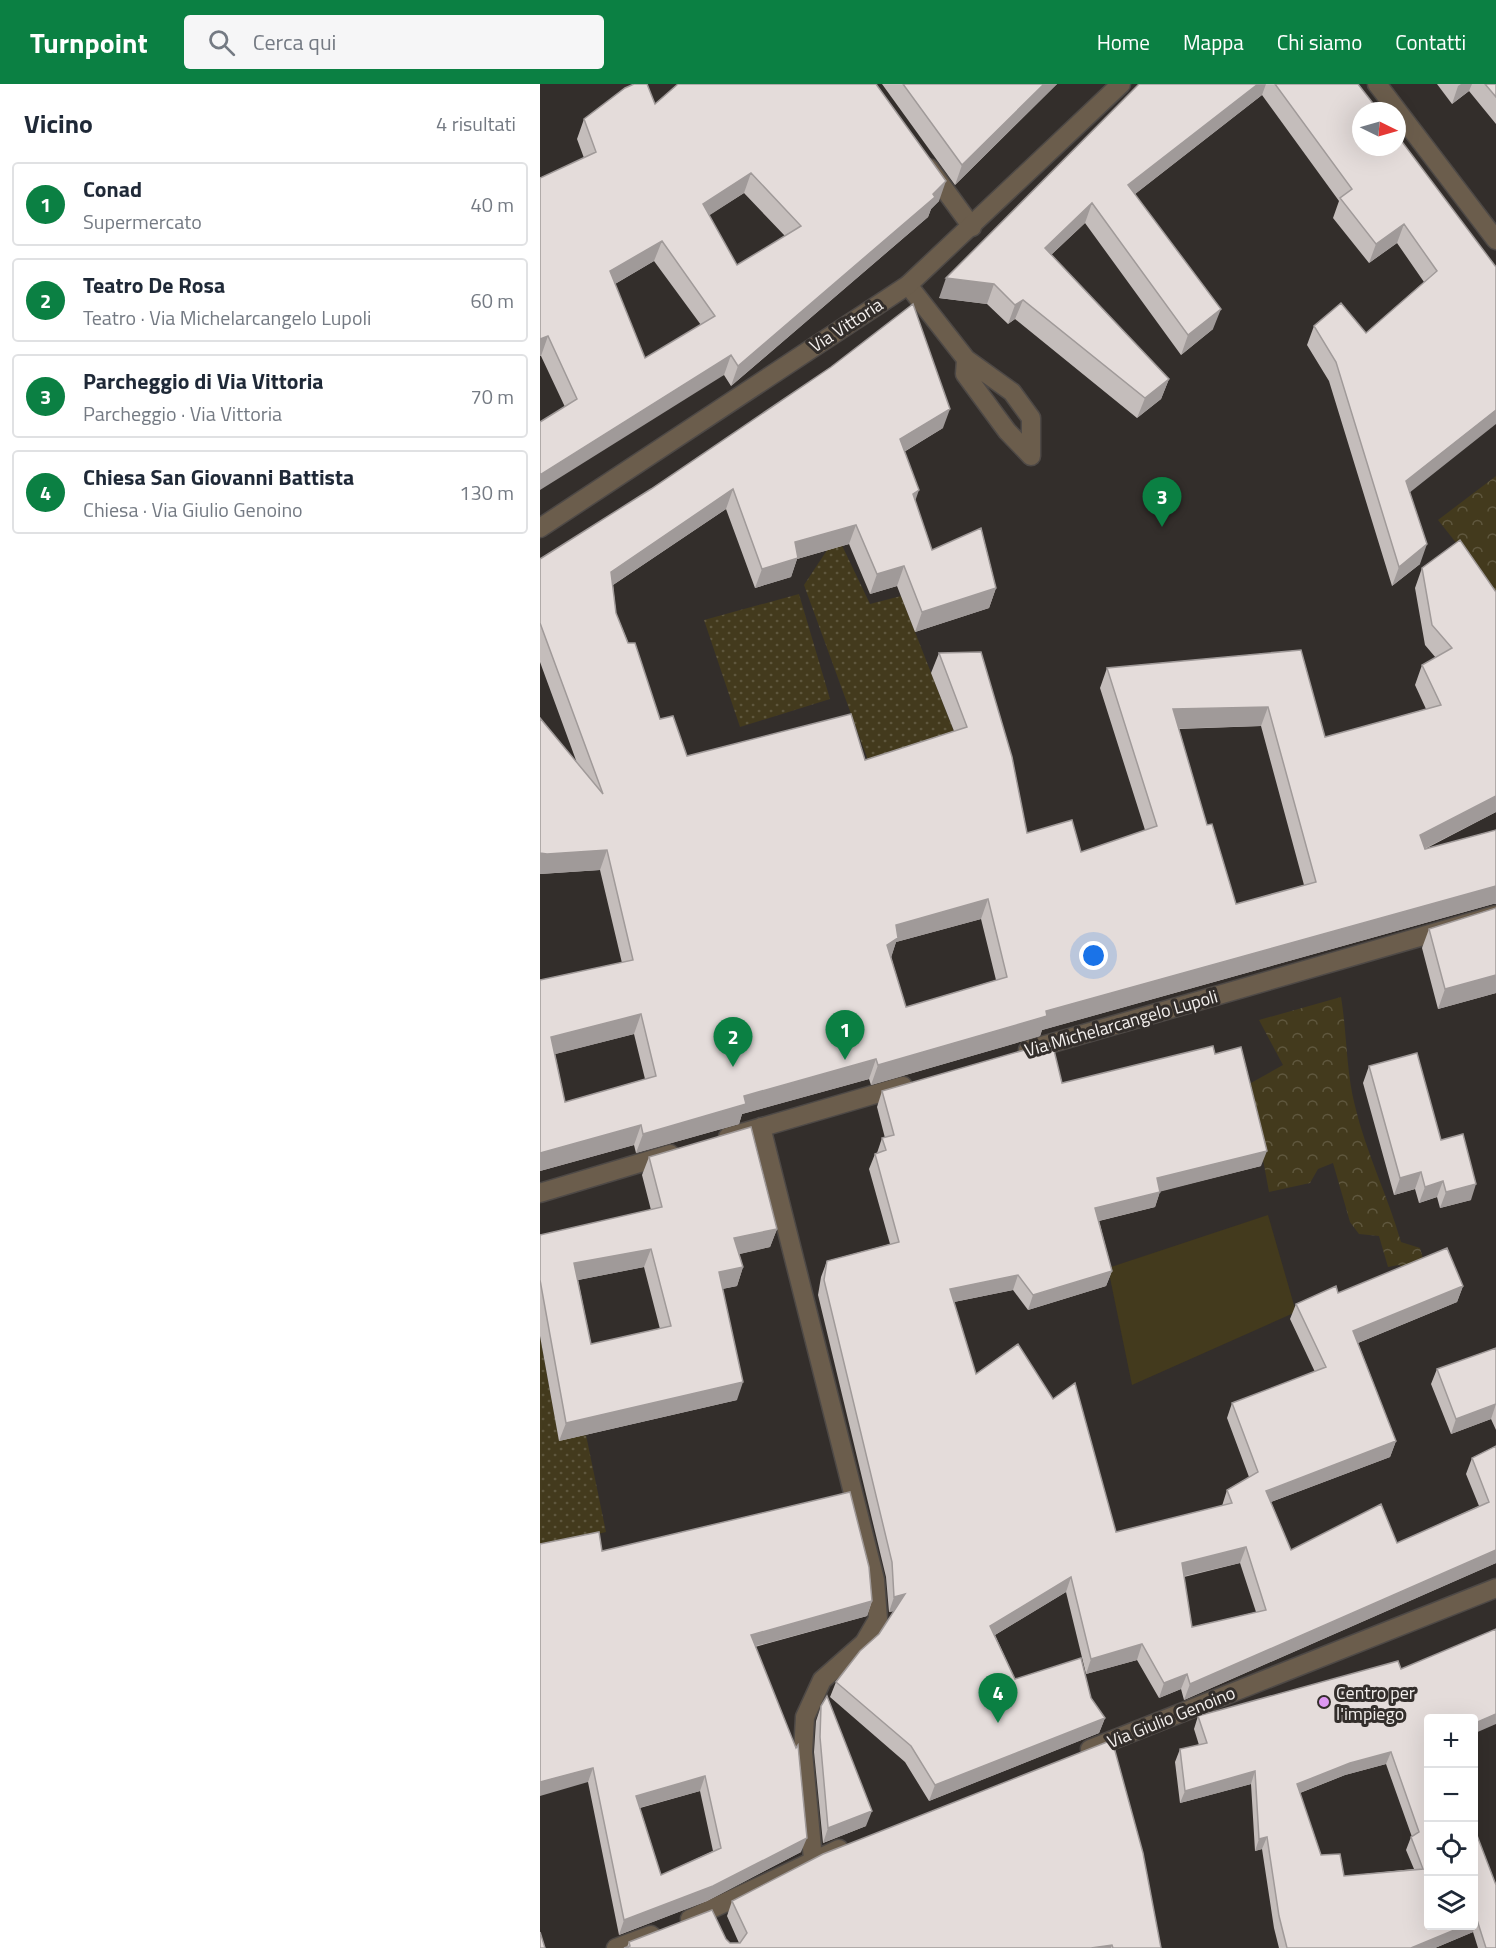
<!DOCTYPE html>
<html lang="it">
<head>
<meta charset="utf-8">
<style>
  :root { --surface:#fff; --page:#f6f6f7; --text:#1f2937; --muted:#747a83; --line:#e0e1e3; --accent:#0b8043 }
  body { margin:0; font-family:"Titillium Web",sans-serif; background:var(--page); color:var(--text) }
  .controls { position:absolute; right:18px; bottom:18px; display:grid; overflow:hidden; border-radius:6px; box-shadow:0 6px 24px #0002 }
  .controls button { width:54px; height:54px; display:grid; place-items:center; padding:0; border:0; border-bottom:2px solid var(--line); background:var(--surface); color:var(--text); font:30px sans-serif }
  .compass { position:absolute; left:812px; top:18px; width:54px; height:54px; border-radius:50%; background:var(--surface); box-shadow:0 6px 24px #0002; rotate:95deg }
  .you { position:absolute; left:554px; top:872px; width:21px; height:21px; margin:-15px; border:4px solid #fff; border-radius:50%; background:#1a73e8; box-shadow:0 0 0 9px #1a73e833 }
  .badge { display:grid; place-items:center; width:39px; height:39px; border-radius:50%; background:var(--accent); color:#fff; font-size:20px; font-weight:700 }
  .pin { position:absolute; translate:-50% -50px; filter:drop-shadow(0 2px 3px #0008) }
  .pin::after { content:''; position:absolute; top:32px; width:21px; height:18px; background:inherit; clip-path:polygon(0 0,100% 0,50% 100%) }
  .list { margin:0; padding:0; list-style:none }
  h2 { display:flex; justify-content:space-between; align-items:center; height:78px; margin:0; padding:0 24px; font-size:26px }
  h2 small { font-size:20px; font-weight:400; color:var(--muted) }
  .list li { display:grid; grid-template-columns:39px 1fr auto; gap:18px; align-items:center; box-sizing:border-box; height:84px; margin:0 12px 12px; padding:0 12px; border:2px solid var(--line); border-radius:6px }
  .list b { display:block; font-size:22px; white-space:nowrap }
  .list p { margin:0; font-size:20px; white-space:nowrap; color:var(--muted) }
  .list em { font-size:20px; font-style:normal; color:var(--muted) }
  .icon { flex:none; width:33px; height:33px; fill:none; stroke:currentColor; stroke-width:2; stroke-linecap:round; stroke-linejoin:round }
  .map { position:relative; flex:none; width:956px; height:1864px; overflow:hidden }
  header { display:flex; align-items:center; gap:36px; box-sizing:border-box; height:84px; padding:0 30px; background:var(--accent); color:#fff }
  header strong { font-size:28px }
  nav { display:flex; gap:33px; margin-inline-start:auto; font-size:21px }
  .search { width:420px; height:54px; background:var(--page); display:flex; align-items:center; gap:15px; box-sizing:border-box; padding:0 21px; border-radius:6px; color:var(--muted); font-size:22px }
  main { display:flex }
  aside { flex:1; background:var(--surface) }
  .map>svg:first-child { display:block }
  .grass { fill:url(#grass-dots) }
  .forest { fill:url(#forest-crowns) }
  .garden { fill:#433a1d }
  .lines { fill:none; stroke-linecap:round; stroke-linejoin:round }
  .service-casing { stroke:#4e4946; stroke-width:21 }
  .minor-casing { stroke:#4e4946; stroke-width:21 }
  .tertiary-casing { stroke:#4e4946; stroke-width:21 }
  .service { stroke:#6b5d4c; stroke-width:18 }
  .minor { stroke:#6b5d4c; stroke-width:18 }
  .tertiary { stroke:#6b5d4c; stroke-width:18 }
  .wall { fill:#c4bdbb; fill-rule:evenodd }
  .shaded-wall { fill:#a09a99 }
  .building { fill:#e4dcda; stroke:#a09a99; stroke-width:1.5; fill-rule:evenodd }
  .poi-dot { fill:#de98f2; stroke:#332e2b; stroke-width:2 }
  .labels { text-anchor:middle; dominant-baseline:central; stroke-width:6; stroke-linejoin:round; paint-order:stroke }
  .street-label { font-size:18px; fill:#f4f0ee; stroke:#332e2b }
  .poi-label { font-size:18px; fill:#f4f0ee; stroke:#332e2b; text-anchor:start }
</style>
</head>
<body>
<header>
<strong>Turnpoint</strong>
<div class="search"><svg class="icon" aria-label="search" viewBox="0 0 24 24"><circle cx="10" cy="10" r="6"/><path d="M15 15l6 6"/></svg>Cerca qui</div>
<nav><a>Home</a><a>Mappa</a><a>Chi siamo</a><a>Contatti</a></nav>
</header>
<main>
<aside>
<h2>Vicino<small>4 risultati</small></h2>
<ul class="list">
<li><span class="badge">1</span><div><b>Conad</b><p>Supermercato</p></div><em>40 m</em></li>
<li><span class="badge">2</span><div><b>Teatro De Rosa</b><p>Teatro · Via Michelarcangelo Lupoli</p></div><em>60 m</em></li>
<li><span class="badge">3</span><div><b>Parcheggio di Via Vittoria</b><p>Parcheggio · Via Vittoria</p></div><em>70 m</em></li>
<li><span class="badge">4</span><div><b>Chiesa San Giovanni Battista</b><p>Chiesa · Via Giulio Genoino</p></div><em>130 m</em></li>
</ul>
</aside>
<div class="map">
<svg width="956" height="1864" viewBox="0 0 956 1864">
  <defs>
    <pattern id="grass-dots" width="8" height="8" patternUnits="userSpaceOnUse" patternTransform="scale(1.5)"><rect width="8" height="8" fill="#433a1d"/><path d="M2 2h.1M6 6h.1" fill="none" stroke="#5f573e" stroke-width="1.8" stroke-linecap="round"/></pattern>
    <pattern id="forest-crowns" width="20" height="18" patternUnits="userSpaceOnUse" patternTransform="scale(1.5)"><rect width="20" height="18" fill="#433a1d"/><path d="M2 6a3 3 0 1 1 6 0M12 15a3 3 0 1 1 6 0" fill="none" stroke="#5f573e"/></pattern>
  </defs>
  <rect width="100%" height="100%" fill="#332e2b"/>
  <path class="grass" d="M297,451L330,520L361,512L420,663L333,690L264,501Z
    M259,510L290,615L200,643L164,536Z
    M0,1252L19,1356L46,1351L66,1448L0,1464Z"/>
  <path class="forest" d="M956,392V509L898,436Z
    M801,913C807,949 806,987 815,1022C826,1069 848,1112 861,1158L880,1164L884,1178L873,1188L859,1181L848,1183L839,1152L819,1150L810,1138L793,1079L778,1085L770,1099L729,1108L709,1000L743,981L719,936Z"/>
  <path class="garden" d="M728,1131L756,1228L592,1301L568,1184Z"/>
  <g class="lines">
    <g class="service-casing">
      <path id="service" d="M368,201L426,275L472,308L491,334V372
        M426,275L425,290L467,347L491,372"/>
    </g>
    <g class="minor-casing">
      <path id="minor" d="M837,0L956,156
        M389,84L432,143
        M488,966L956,831
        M221,1043L335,1496L338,1535L324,1559L282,1596L265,1633L263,1668L273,1775
        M188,1053L363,1002
        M0,1109L130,1070
        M550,1665L956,1504
        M150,1835L299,1765
        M76,1864L111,1851"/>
    </g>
    <g class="tertiary-casing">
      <path id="tertiary" d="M0,444L368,201L581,0"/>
    </g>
    <use href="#service" class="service"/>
    <use href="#minor" class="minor"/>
    <use href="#tertiary" class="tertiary"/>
  </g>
  <path class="wall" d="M342,0H517L415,101Z
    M599,0H818L956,183L870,408L880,480L852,502L789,297L767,261L774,242L826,249L884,198L857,159L829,179L793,134L799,117L722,11L595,110L673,245L641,271L545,139L511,171L629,295L621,315L597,334L475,235L468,240L447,220L399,214Z
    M897,0H956V40L929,7L912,20Z
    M115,20L399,117L391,125L388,133L191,302L184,291L25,323L1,272H0V94L44,74L37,55L44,35ZM204,109L245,152L197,181L169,131ZM114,177L161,241L105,274L75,200Z
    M403,344L364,368L375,416L392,466L456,504L449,524L375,548L357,502L330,510L309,460L257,475L251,493L215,504L186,425L73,501L76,529L120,635L147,672L325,676L414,647L391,589L399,569L487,749L541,768L605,746L560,604L567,584L761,566L785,653L886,625L875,601L882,581L896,574L885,561L875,504L882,484L956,508V728L885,765L956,746V820H953L502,946L500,952L331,1001L329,995L202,1030L199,1040L96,1069L94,1061L0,1087V896L82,879L60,786L0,790V634L37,679L0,578V475L111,405ZM721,642L764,801L696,820L667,741L639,645ZM441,835L456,896L366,923L351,873L356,858ZM94,950L105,995L25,1018L15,970Z
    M956,824V909L898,925L882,864L889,845Z
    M675,970L721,1082L620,1107L615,1123L559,1137L572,1187L566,1202L488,1226L473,1206L414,1218L436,1290L576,1448L682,1422L687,1406L709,1393L687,1334L692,1319L775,1288L750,1235L756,1220L798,1209L923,1202L917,1218L818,1259L856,1357L850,1373L731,1418L751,1466L857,1459L939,1422L926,1390L932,1374L956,1362V1479L644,1616L641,1605L619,1614L597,1576L546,1590L526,1508L455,1551L475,1595L551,1614L565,1634L559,1649L389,1717L365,1678L290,1613L296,1598L339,1550L354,1527L349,1528L346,1493L278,1211L281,1193L287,1177L350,1160L329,1085L335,1070L337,1069L342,1054H345L337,1023L342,1007L522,999ZM700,1479L716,1528L652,1543L644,1493Z
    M829,982L901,1056L931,1116L900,1124L897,1113L879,1119L875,1105L854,1111L823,999Z
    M109,1073L237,1145L230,1163L199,1170L203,1183L197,1202L182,1205L197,1316L19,1357L0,1252V1151L111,1126L102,1091ZM104,1183L120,1245L51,1260L38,1196Z
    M956,1264V1346L951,1335L911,1350L891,1300L897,1285Z
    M62,1467L332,1517L327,1532L215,1563L261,1768L167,1817L79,1851L48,1698ZM160,1707L173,1767L121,1791L100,1724Z
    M861,1585L888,1635L933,1741L956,1864H938L933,1848L895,1864H739L734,1844L722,1765L715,1767L711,1700L640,1719L635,1678L640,1665L659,1661L654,1645L658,1632ZM846,1680L872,1753H871L866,1766L874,1785L804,1792L781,1771L760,1709L805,1691Z
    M281,1622L326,1742L283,1759L274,1668L276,1637Z
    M192,1817L621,1864H84L87,1863L89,1858L186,1855L190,1859H199L187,1832Z"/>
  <path class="shaded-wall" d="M504,0H517L415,101L422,81Z
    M718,0H726L722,11L581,121L588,101Z
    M921,0H932L929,7L912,20L918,2Z
    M211,89L204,109L156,140L163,120Z
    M406,97L399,117L391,125L388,133L191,302L198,282L393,110Z
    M552,119L545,139L497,184L505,164Z
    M864,140L857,159L829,179L836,160Z
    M122,157L114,177L63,207L70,187Z
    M406,194L454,200L447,220L399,214Z
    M483,216L475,235L468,240L475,221Z
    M681,225L673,245L641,271L648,251Z
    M8,252L1,272H0V255Z
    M191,271L184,291L0,406V391Z
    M629,295L621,315L597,334L605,314Z
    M410,325L403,344L352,375L360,355Z
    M956,326V340L859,417L866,397Z
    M193,405L186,425L64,507L71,488Z
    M379,406L372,426L373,410Z
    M316,441L309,460L257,475L251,493L215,504L222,485L255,458Z
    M887,460L880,480L852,502L859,483Z
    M364,482L357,502L330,510L337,490Z
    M456,504L449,524L375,548L382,528Z
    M728,623L721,642L626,645L633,625Z
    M956,712V728L872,771L880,751Z
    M67,766L60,786L0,790V769Z
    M956,802V820H953L502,946L500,952L331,1001L338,981L506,927Z
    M448,815L441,835L356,858L351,874L347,861L356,841Z
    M956,891V909L898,925L905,905Z
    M101,930L94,950L4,973L11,953Z
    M336,975L329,995L202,1030L199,1040L96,1069L103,1050L204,1012Z
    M101,1041L94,1061L0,1087V1069Z
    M727,1067L721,1082L611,1110L617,1094Z
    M881,1088L875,1105L854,1111L860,1094Z
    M903,1097L897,1113L879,1119L885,1103Z
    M936,1100L931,1116L900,1124L906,1108Z
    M620,1108L615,1123L550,1139L555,1124Z
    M237,1145L230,1163L187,1173L194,1154Z
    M111,1165L104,1183L28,1198L34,1179Z
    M203,1183L197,1202L172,1207L179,1188Z
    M572,1187L566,1202L488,1226L493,1211Z
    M478,1191L473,1206L404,1220L410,1205Z
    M923,1202L917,1218L808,1263L813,1247Z
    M203,1298L197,1316L19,1357L26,1339Z
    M956,1320L951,1335L911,1350L916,1335Z
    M856,1357L850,1373L720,1422L726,1407Z
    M706,1463L700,1479L636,1494L642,1479Z
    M956,1466V1479L644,1616L650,1600Z
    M531,1493L526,1508L445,1557L450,1542Z
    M365,1510L359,1526L349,1528L354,1513Z
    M332,1517L327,1532L205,1565L211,1551Z
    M602,1560L597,1576L546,1590L551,1575Z
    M647,1590L641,1605L619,1614L624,1599Z
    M956,1630V1640L933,1650V1640Z
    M565,1634L559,1649L389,1717L395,1701Z
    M851,1668L846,1680L805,1691L752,1712L757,1700L810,1679Z
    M53,1684L48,1698L0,1712V1698Z
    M715,1687L711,1700L640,1719L645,1707Z
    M165,1692L160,1707L91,1726L96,1712Z
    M332,1727L326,1742L283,1759L288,1744Z
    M727,1753L722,1765L715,1767L719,1755Z
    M267,1754L261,1768L167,1817L79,1851L84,1836Z
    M937,1836L933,1848L895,1864H870L924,1842H933V1837Z
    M572,1861L571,1864H551Z"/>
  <path class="building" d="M94,0H107L115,20L138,0H336L406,97L393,110L395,113L198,282L191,271L0,391V338L37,315L8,252L0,255V94L56,68L44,35L85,4ZM211,89L261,142L197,181L163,120ZM122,157L175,232L105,274L70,187Z
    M363,0H504L422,81Z
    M599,0H718L588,101L681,225L648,251L552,119L505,164L629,295L605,314L483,216L475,221L454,200L406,194Z
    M735,0H818L839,27H821V63H857V51L956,183V326L866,397L887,460L859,483L796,278L774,242L801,219L826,249L897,187L864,140L836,160L800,114L812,105Z
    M945,0H956V13Z
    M373,220L410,325L360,355L379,406L373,410L392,466L441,444L456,504L382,528L364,482L337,490L316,441L255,458L258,474L222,485L193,405L71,488L76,529L88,559H95L120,635L133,632L147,672L311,630L325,676L427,643L399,569L441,568L472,673L487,749L532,736L541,768L617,742L567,584L761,566L785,653L901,621L882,581L912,564L892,541L882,484L920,456L956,508V712L880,751L885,765L956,746V802L506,927L507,932L338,981L336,975L204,1012L206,1020L103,1050L101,1041L0,1069V896L93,876L67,766L7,770L0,769V634L63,710L0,539V475L111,405L291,283ZM728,623L776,798L696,820L672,740L667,741L633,625ZM448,815L467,893L366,923L347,861L358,854L356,841ZM101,930L116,992L25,1018L11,953Z
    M956,824V891L905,905L889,845Z
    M512,958L522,999L673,962L675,970L701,963L727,1067L617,1094L620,1108L555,1124L572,1187L493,1211L478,1191L410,1205L436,1290L478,1260L513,1315L535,1299L576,1448L692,1419L687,1406L718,1388L692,1319L786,1283L756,1220L796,1202L798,1209L907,1164L923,1202L813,1247L856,1357L726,1407L751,1466L841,1420L857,1459L949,1418L932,1374L956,1362V1466L650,1600L647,1590L624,1599L602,1560L551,1575L531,1493L450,1542L475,1595L541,1574L551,1614L565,1634L395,1701L371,1662L296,1598L320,1567L339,1550L365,1510L354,1513L352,1478L284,1196L287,1177L359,1158L335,1070L346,1066L342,1054L354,1051L342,1007ZM706,1463L726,1526L652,1543L642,1479Z
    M877,969L901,1056L923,1050L936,1100L906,1108L903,1097L885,1103L881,1088L860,1094L829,982Z
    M211,1043L237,1145L194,1154L203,1183L179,1188L203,1298L26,1339L0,1196V1151L122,1123L109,1073ZM111,1165L131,1242L51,1260L34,1179Z
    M956,1264V1320L916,1335L897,1285Z
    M310,1408L329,1483L332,1517L211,1551L256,1664L258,1661L267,1754L173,1802L84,1836L53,1684L0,1698V1460L59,1448L62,1467ZM165,1692L181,1764L121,1791L96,1712Z
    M956,1545V1630L933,1640V1635H888V1842H924L871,1864H747L739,1832L727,1753L719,1755L715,1687L645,1707L640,1665L667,1659L658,1632L858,1577L861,1585ZM851,1668L879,1748L871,1753L883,1785L804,1792L800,1770L781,1771L757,1700L810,1679Z
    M287,1612L332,1727L288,1744L280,1653L281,1622Z
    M572,1656L603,1769L621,1864H573L572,1861L551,1864H84L90,1862L89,1858L172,1826L186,1855L190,1859H200L207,1849L192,1817L283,1770Z
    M933,1741L956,1801V1864H946L937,1836L933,1837Z
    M0,1848L5,1864H0Z"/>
  <circle class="poi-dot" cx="784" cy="1618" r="6"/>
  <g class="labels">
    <g class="street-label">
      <text transform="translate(306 241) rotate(-33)">Via Vittoria</text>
      <text transform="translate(581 939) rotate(-16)">Via Michelarcangelo Lupoli</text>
      <text transform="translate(631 1633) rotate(-22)">Via Giulio Genoino</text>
    </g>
    <g class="poi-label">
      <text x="796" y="1608">Centro per<tspan x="796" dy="21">l'impiego</tspan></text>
    </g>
  </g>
</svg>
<div class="controls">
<button>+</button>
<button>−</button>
<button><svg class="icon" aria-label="locate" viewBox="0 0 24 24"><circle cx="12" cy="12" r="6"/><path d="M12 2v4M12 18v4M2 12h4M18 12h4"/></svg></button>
<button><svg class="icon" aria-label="layers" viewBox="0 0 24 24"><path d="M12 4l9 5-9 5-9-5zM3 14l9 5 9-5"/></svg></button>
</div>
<svg class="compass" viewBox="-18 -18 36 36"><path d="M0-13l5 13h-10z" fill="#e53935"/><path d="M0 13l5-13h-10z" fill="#747a83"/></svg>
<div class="you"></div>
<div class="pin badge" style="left:305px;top:976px">1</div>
<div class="pin badge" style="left:193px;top:983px">2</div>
<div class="pin badge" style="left:622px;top:443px">3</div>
<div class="pin badge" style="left:458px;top:1639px">4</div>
</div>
</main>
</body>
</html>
